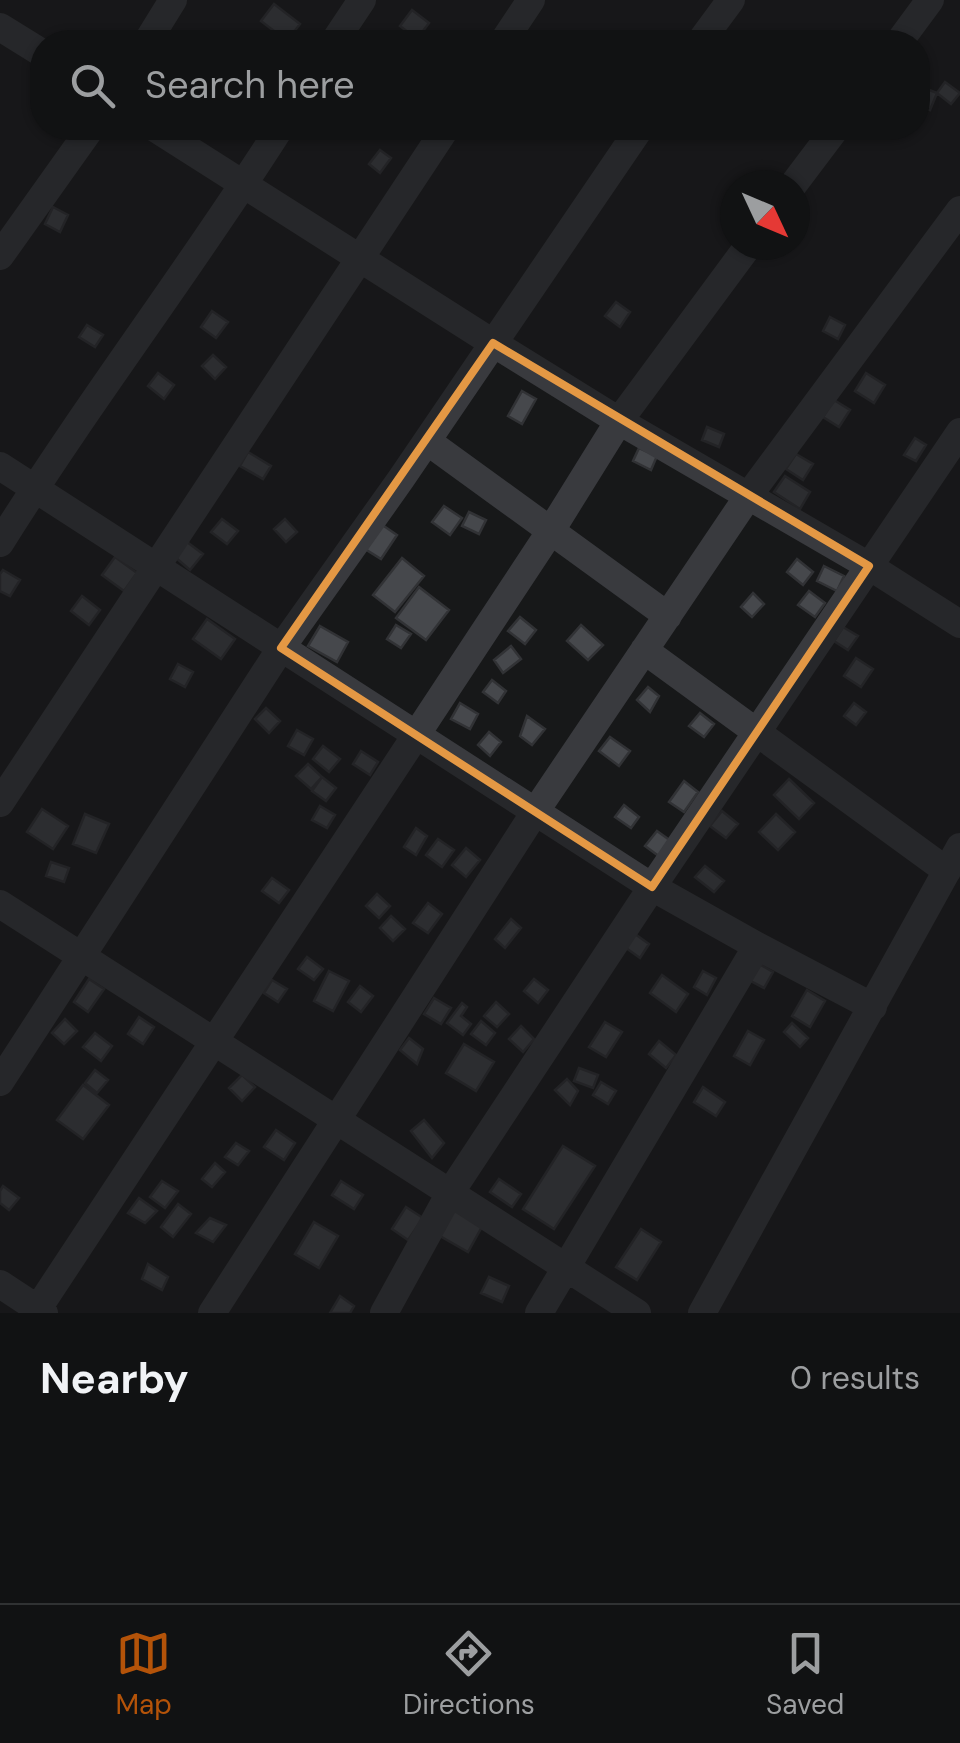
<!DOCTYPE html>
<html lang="en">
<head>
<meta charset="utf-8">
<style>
  :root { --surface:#111213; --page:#1e2021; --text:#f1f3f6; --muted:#9c9ea0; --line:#303233; --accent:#b45309 }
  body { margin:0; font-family:"DM Sans",sans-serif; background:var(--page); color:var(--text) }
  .compass { position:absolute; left:720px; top:170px; width:90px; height:90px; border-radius:50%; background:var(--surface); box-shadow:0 2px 8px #0004; rotate:134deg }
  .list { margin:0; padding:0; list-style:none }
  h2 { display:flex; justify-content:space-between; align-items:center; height:130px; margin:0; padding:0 40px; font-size:42px }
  h2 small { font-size:32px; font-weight:400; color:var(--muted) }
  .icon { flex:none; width:55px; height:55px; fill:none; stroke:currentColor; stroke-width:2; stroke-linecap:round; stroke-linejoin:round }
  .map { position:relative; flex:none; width:960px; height:1313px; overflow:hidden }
  .search { position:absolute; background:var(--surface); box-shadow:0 2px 8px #0004; left:30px; right:30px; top:30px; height:110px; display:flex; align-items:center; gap:25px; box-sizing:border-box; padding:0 35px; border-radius:40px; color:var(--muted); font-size:38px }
  .sheet { height:290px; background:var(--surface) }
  nav { display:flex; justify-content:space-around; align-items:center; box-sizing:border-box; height:140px; border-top:2px solid var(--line); background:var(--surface); font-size:28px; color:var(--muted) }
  nav a { display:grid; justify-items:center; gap:5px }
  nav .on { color:var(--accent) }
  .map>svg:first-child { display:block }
  .building { fill:#46484c; stroke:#313235; stroke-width:2.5 }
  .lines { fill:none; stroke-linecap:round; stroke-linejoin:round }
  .minor { stroke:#393a3e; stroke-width:28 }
  .marked { fill:none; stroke:#e49844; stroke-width:8; stroke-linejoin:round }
</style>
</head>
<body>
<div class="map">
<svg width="960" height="1313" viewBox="0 0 960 1313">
  <rect width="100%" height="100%" fill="#171819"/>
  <path class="building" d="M274,4L300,24L287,41L261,21Z
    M412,10L429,23L417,39L400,26Z
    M945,82L960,93L951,104L937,93Z
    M919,86L937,93L930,110L918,105Z
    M380,150L391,158L380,173L369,164Z
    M53,207L68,215L60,232L45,224Z
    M616,302L630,312L620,327L605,316Z
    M212,311L228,322L216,338L201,327Z
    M830,317L845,325L838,339L823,331Z
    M87,325L103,335L95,347L79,337Z
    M213,355L226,367L215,379L202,366Z
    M158,373L174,385L164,399L148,386Z
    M866,373L885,385L874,403L855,391Z
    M522,391L536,399L522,424L508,416Z
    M834,400L850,410L839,427L823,417Z
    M707,427L724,434L719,447L702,440Z
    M915,438L926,445L916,461L904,455Z
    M639,448L657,456L651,470L633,461Z
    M248,452L271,466L263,479L240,466Z
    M796,454L813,464L803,480L786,469Z
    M785,476L810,492L800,509L774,492Z
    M444,506L462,518L450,535L432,522Z
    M469,512L486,520L479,534L462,526Z
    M222,519L238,531L227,544L211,532Z
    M285,519L297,532L286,542L274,529Z
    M381,524L397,535L381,559L365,549Z
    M187,542L203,554L190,570L175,557Z
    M115,557L137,573L124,591L102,575Z
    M402,558L424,576L395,612L373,595Z
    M797,559L813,572L803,585L787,572Z
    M824,566L844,576L837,591L817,581Z
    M3,570L20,580L10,596L0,591V574Z
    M419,587L449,610L426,640L396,618Z
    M809,591L825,603L815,617L798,605Z
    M753,593L764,604L752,617L741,607Z
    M82,596L100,610L89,625L71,611Z
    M520,617L536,630L525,644L508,631Z
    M207,619L235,639L221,659L193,639Z
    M396,625L411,634L401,648L387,639Z
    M581,625L603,645L588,660L567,641Z
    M320,626L348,642L337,662L308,646Z
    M843,627L858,636L848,650L834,641Z
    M511,646L521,659L503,673L494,660Z
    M856,658L873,669L861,687L844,676Z
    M178,664L193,672L185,687L170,679Z
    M492,680L506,691L498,703L483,692Z
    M648,687L659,696L650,712L637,700Z
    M460,703L478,714L470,729L451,719Z
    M854,703L866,712L856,725L844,716Z
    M266,708L280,721L269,733L255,719Z
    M700,713L714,724L704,737L689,726Z
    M527,716L545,729L532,745L520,736Z
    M297,730L313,739L304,755L288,746Z
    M489,732L501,742L490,756L478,745Z
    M610,737L630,751L619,766L599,751Z
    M323,746L340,759L329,772L313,759Z
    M361,751L378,762L370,775L353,764Z
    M308,764L322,777L311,789L296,776Z
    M322,777L336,788L326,801L312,791Z
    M789,779L814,803L799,819L774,795Z
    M684,781L698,792L684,812L669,802Z
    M624,805L639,817L631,828L615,817Z
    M320,806L335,815L327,828L312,820Z
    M42,809L68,826L53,849L27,832Z
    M722,811L738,824L726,838L710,826Z
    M85,814L109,824L96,853L73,844Z
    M776,814L795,832L778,850L759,832Z
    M416,828L427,836L416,855L404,847Z
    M657,831L671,841L660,857L645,846Z
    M438,839L454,850L442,867L426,855Z
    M466,848L480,860L466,877L452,865Z
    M51,862L69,868L64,882L46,876Z
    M705,866L724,881L714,892L695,877Z
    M272,878L289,890L279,903L262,891Z
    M377,894L390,906L379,918L366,906Z
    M428,903L442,914L428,933L413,923Z
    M391,916L405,929L393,941L380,928Z
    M511,919L521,928L505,948L495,939Z
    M635,934L649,944L640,958L626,948Z
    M307,957L323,969L314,980L298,969Z
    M754,961L773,972L764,988L745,978Z
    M329,971L349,981L333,1011L314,1001Z
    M703,971L716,978L707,995L694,987Z
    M662,975L688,994L676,1012L650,993Z
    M89,979L104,989L88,1012L74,1002Z
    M534,979L548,990L538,1003L524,991Z
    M272,980L287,989L278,1002L264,993Z
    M360,986L373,996L361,1012L348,1002Z
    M807,990L825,1001L810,1027L792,1016Z
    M434,998L451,1008L441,1024L424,1014Z
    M496,1002L509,1014L497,1027L484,1016Z
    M462,1003L467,1007L461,1016L471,1024L463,1035L447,1023Z
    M139,1017L154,1027L143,1044L128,1034Z
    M65,1019L77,1031L64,1044L52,1033Z
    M481,1021L495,1033L486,1045L471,1034Z
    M605,1022L622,1032L606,1057L589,1047Z
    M792,1023L808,1038L800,1047L784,1032Z
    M521,1026L534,1039L523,1052L509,1039Z
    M748,1031L764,1040L750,1065L734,1056Z
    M95,1033L112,1046L101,1061L83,1047Z
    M409,1038L423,1049L417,1064L400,1050Z
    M659,1041L676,1055L666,1068L649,1054Z
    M464,1044L494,1062L476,1091L446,1073Z
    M579,1068L598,1075L593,1088L574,1081Z
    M95,1070L108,1080L97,1093L85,1083Z
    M242,1075L255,1087L242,1101L229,1088Z
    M567,1079L578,1091L570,1105L555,1090Z
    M601,1082L616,1091L608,1104L593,1095Z
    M83,1085L109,1105L83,1139L57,1120Z
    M703,1087L725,1102L716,1116L694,1102Z
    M424,1120L444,1143L432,1158L411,1131Z
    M276,1130L295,1143L284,1160L264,1147Z
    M236,1143L249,1151L238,1165L225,1157Z
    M563,1146L595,1166L554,1229L523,1209Z
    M215,1163L225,1172L212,1187L202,1179Z
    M499,1179L521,1194L512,1207L490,1192Z
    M162,1181L178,1191L165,1208L150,1197Z
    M341,1181L363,1195L354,1209L332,1195Z
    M3,1186L19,1198L9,1210L0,1203V1191Z
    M139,1198L157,1211L145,1223L128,1213Z
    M178,1204L191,1214L173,1237L161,1227Z
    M406,1207L423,1218L408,1240L392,1229Z
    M456,1207L484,1223L468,1252L440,1236Z
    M210,1218L226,1225L213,1242L196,1233Z
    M314,1222L338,1236L319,1268L295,1254Z
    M641,1229L661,1242L637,1280L616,1267Z
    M148,1264L168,1277L162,1290L142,1279Z
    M489,1277L509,1286L502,1302L481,1293Z
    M340,1296L354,1306L350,1313H330Z"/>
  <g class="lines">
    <path class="minor" d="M0,27L42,53
      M147,42L173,0
      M334,42L362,0
      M503,42L531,0
      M700,42L731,0
      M899,42L930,0
      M155,128L493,343L619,421L869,566L960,624
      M793,185L836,128
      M0,256L91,128
      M427,441L668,616
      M0,466L652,887L757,946L873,1007
      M0,543C89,401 191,268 280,128
      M644,650L947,871
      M0,803L446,128
      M0,904L637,1313
      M0,1082L281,648L401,479L640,128
      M0,1284L44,1313
      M35,1313L550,532L619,421L749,245
      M212,1313L535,812L749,495L960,210
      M384,1313L450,1193L652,887L960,432
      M539,1313L757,946
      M702,1313L960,847"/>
  </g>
  <path d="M0 0H960V1313H0ZM493,343L869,566L652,887L281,648Z" fill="#171819" fill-opacity=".55" fill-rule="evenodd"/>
  <path class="marked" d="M493,343L869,566L652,887L281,648Z"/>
</svg>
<svg class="compass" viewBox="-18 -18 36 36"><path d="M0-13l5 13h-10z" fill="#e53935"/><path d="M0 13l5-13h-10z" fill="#9c9ea0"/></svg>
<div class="search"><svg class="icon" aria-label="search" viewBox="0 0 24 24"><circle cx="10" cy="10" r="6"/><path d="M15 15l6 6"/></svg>Search here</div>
</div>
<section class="sheet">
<h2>Nearby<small>0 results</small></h2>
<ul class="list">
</ul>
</section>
<nav>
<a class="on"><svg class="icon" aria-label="map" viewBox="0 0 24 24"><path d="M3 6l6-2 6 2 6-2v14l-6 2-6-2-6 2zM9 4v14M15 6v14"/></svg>Map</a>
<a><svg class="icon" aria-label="directions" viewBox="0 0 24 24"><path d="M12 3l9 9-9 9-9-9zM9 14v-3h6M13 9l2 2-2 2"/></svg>Directions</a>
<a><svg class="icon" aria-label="saved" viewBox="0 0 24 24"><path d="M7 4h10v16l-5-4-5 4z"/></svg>Saved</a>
</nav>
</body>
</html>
